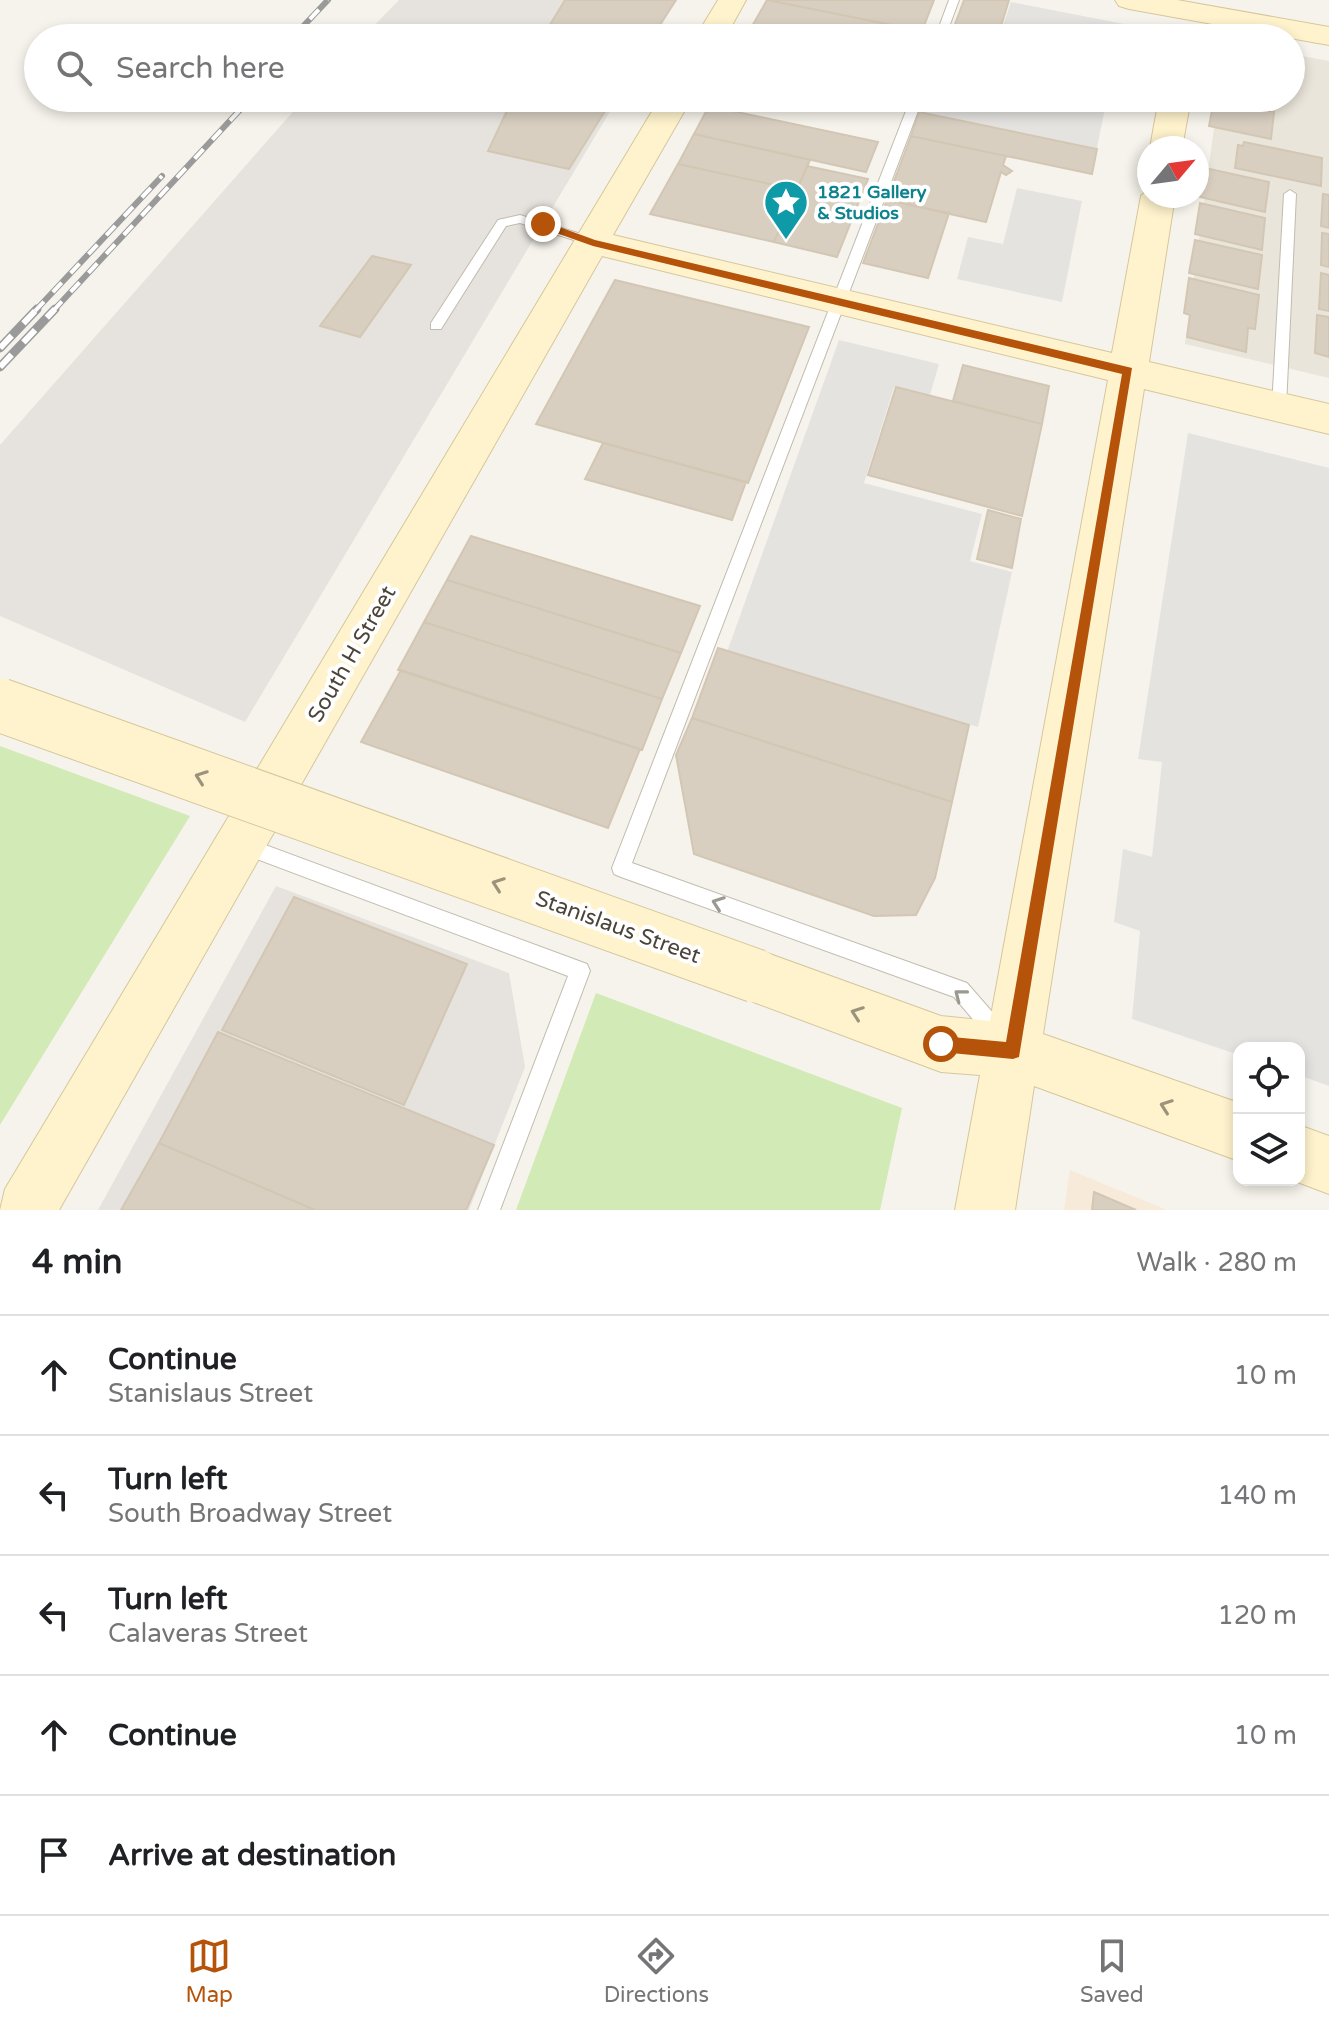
<!DOCTYPE html>
<html lang="en">
<head>
<meta charset="utf-8">
<style>
  :root { --surface:#fff; --page:#f2f2f2; --text:#202124; --muted:#757577; --line:#e0e0e0; --accent:#b45309 }
  body { margin:0; font-family:"Varela Round",sans-serif; background:var(--page); color:var(--text) }
  .controls { position:absolute; right:24px; bottom:24px; display:grid; overflow:hidden; border-radius:16px; box-shadow:0 4px 12px #0003 }
  .controls button { width:72px; height:72px; display:grid; place-items:center; padding:0; border:0; border-bottom:2px solid var(--line); background:var(--surface); color:var(--text); font:40px sans-serif }
  .compass { position:absolute; left:1137px; top:136px; width:72px; height:72px; border-radius:50%; background:var(--surface); box-shadow:0 4px 12px #0003; rotate:61deg }
  .stop { position:absolute; width:24px; height:24px; margin:-18px; border:6px solid #b45309; border-radius:50%; background:#fff }
  .stop.end { background:#b45309; border-color:#fff; box-shadow:0 2px 8px #0008 }
  .list { margin:0; padding:0; list-style:none }
  h2 { display:flex; justify-content:space-between; align-items:center; height:104px; margin:0; padding:0 32px; font-size:34px }
  h2 small { font-size:26px; font-weight:400; color:var(--muted) }
  .list li { display:grid; grid-template-columns:52px 1fr auto; gap:24px; align-items:center; box-sizing:border-box; height:120px; padding:0 32px; border-top:2px solid var(--line) }
  .list b { display:block; font-size:30px; white-space:nowrap }
  .list p { margin:0; font-size:26px; white-space:nowrap; color:var(--muted) }
  .list em { font-size:26px; font-style:normal; color:var(--muted) }
  .icon { flex:none; width:44px; height:44px; fill:none; stroke:currentColor; stroke-width:2; stroke-linecap:round; stroke-linejoin:round }
  .map { position:relative; flex:none; width:1329px; height:1210px; overflow:hidden }
  .search { position:absolute; background:var(--surface); box-shadow:0 4px 12px #0003; left:24px; right:24px; top:24px; height:88px; display:flex; align-items:center; gap:20px; box-sizing:border-box; padding:0 28px; border-radius:44px; color:var(--muted); font-size:30px }
  .sheet { height:704px; background:var(--surface) }
  nav { display:flex; justify-content:space-around; align-items:center; box-sizing:border-box; height:112px; border-top:2px solid var(--line); background:var(--surface); font-size:22px; color:var(--muted) }
  nav a { display:grid; justify-items:center; gap:4px }
  nav .on { color:var(--accent) }
  .map>svg:first-child { display:block }
  .residential { fill:#eae5da }
  .commercial { fill:#f7ead8 }
  .industrial { fill:#e6e2dd }
  .green { fill:#d2eab5 }
  .parking { fill:#e5e3e0 }
  .building { fill:#d8cfc1; stroke:#d3c7b4; stroke-width:2 }
  .lines { fill:none; stroke-linecap:round; stroke-linejoin:round }
  .lane-casing { stroke:#c2bbae; stroke-width:2 }
  .secondary-casing { stroke:#d6c79b; stroke-width:2 }
  .lane { fill:#fff; fill-rule:evenodd }
  .secondary { fill:#fff3cd; fill-rule:evenodd }
  .rail-far1-casing { stroke:#9a9a9a; stroke-width:6 }
  .rail-casing { stroke:#9a9a9a; stroke-width:9 }
  .rail-far1 { stroke:#fff; stroke-width:4; stroke-dasharray:13; stroke-linecap:butt }
  .rail { stroke:#fff; stroke-width:6; stroke-dasharray:17; stroke-linecap:butt }
  .secondary-bridge-casing { stroke:#d6c79b; stroke-width:55; stroke-linecap:butt }
  .secondary-bridge { stroke:#fff3cd; stroke-width:53 }
  .oneway { stroke:#9c937c }
  .oneway2 { stroke:#9c9892 }
  .route { fill:#b45309 }
  .labels { text-anchor:middle; dominant-baseline:central; stroke-width:8; stroke-linejoin:round; paint-order:stroke }
  .far-culture-label { font-size:18px; font-weight:bold; fill:#0d838f; stroke:#fff; text-anchor:start }
  .street-label { font-size:22px; fill:#4b4439; stroke:#fff }
</style>
</head>
<body>
<div class="map">
<svg width="1329" height="1210" viewBox="0 0 1329 1210">
  <rect width="100%" height="100%" fill="#f6f3ec"/>
  <path class="residential" d="M1291,54L1329,61V378L1185,344L1218,98H1291Z"/>
  <path class="commercial" d="M1070,1170L1167,1210H1064Z"/>
  <path class="industrial" d="M399,0H677L654,38H362Z
    M305,98H618L245,722L0,616V445Z
    M276,886L509,973L525,1067L469,1210H98Z"/>
  <path class="green" d="M0,746L190,816L0,1125Z
    M596,993L902,1108L880,1210H516Z"/>
  <path class="parking" d="M1011,2L1124,24L1121,38H945L949,27L999,37Z
    M923,98H1107L1097,148L918,112Z
    M1017,188L1082,201L1062,302L957,279L968,237L1003,244Z
    M839,340L939,364L930,395L894,387L864,483L982,514L970,561L1012,572L978,727L727,652Z
    M1188,433L1329,468V1086L1299,1075V1048H1239V1055L1132,1019L1140,931L1114,922L1123,849L1152,857L1162,762L1138,759Z"/>
  <path class="building" d="M565,0H676L651,38H542Z
    M767,0H934L922,31Z
    M767,0L922,31L919,38H799L751,28Z
    M964,0H1009L998,36L954,27Z
    M751,28L799,38H746Z
    M513,98H613L569,169L488,151Z
    M1228,98H1274L1273,107Z
    M1214,100L1274,112L1271,139L1209,126Z
    M709,106L878,142L866,172L694,134Z
    M919,112L1097,149L1092,174L911,136Z
    M694,134L810,160L797,190L678,164Z
    M911,136L1006,156L1003,165L1012,171L1006,175L1001,172L986,222L887,200Z
    M1244,142L1322,158L1321,186L1235,168L1238,145L1243,146Z
    M678,164L797,190L774,242L650,214Z
    M807,166L868,179L837,257L774,242Z
    M1205,168L1269,182L1265,212L1200,197Z
    M1323,194L1329,195V228L1321,226Z
    M887,200L949,213L928,278L863,263Z
    M1200,203L1265,218L1262,250L1195,234Z
    M1322,233L1329,234V267L1321,265Z
    M1195,240L1262,255L1258,289L1189,273Z
    M372,256L411,265L360,337L320,326Z
    M1321,273L1329,275V311L1319,309Z
    M1189,278L1259,295L1255,329L1248,328L1246,352L1187,337L1190,315L1184,313Z
    M615,280L809,327L748,483L536,424Z
    M1317,315L1329,317V357L1315,353Z
    M963,365L1049,386L1042,424L953,401Z
    M896,387L1042,424L1022,516L868,475Z
    M603,443L746,482L732,520L585,479Z
    M988,510L1021,519L1012,568L977,559Z
    M471,536L700,606L681,653L447,580Z
    M447,580L681,653L662,699L424,622Z
    M424,622L662,699L642,750L398,670Z
    M718,648L969,725L952,802L692,718Z
    M401,670L640,749L608,828L361,742Z
    M692,718L952,802L935,878L916,915L874,916L694,854L676,755Z
    M294,897L467,964L404,1105L222,1030Z
    M218,1032L494,1145L466,1210H315L159,1143Z
    M159,1143L315,1210H121Z
    M1094,1192L1136,1210H1092Z"/>
  <g class="lines">
    <g class="lane-casing">
      <path id="lane" d="M949,0H959L945,38H935Z
        M911,98H923L632,863L967,983L1007,1029L1010,1036L1007,1043L1000,1046L993,1043L954,997L621,877L614,874L612,868Z
        M1290,190L1296,194L1286,407L1279,412L1272,407L1284,194Z
        M520,215L597,239L599,242L593,246L520,223L506,226L441,329H431V323L498,220Z
        M244,837L587,964L590,971L500,1210H478L568,976L238,852L235,846L238,840Z"/>
    </g>
    <g class="secondary-casing">
      <path id="secondary" d="M718,0H746L725,38H695Z
        M1115,0H1177L1329,27V45L1129,9L1119,6Z
        M660,98H692L613,235L1112,353L1141,196L1149,188V196H1175L1149,362L1329,404V434L1144,389L1043,1034L1239,1103V1161L1034,1086L1015,1210H955L980,1075L941,1072L756,1003L737,995L729,976L737,957L756,949L941,1016L990,1021L1108,380L602,256L59,1210H0L5,1189Z
        M1159,98H1191L1182,148H1150Z
        M1299,1125L1329,1136V1194L1292,1180H1299Z"/>
    </g>
    <use href="#lane" class="lane"/>
    <use href="#secondary" class="secondary"/>
    <g class="rail-far1-casing">
      <path id="rail-far1" d="M292,38L328,0
        M35,311L162,176
        M53,311L251,98"/>
    </g>
    <g class="rail-casing">
      <path id="rail" d="M0,348L37,309
        M0,367L55,309"/>
    </g>
    <use href="#rail-far1" class="rail-far1"/>
    <use href="#rail" class="rail"/>
    <g class="secondary-bridge-casing">
      <path id="secondary-bridge" d="M0,705L756,976"/>
    </g>
    <use href="#secondary-bridge" class="secondary-bridge"/>
  </g>
  <defs><path id="oneway-chevron" d="M-2-3.5L2.5 0L-2 3.5" fill="none" stroke-width="1.6" stroke-linecap="round" stroke-linejoin="round" transform="scale(2)"/></defs>
  <g class="oneway">
    <use href="#oneway-chevron" transform="translate(201 777) rotate(-160)"/>
    <use href="#oneway-chevron" transform="translate(498 884) rotate(-160)"/>
    <use href="#oneway-chevron" transform="translate(857 1013) rotate(-160)"/>
    <use href="#oneway-chevron" transform="translate(1166 1106) rotate(-160)"/>
  </g>
  <g class="oneway2">
    <use href="#oneway-chevron" transform="translate(718 903) rotate(-160)"/>
    <use href="#oneway-chevron" transform="translate(960 995) rotate(-142)"/>
  </g>
  <path class="route" d="M543,221L595,240L1132,368L1019,1057L1013,1059L941,1052L932,1044L941,1036L1006,1042L1122,374L593,246L539,227L538,224Z"/>
  <defs>
    <g id="sight-pin" transform="scale(2.3)"><path d="M0 17L-7.5 6A9.5 9.5 0 1 1 7.5 6Z" fill="#0f9aa8" stroke="#fff"/><path d="M0-6L1.8-2.2L6-1.7L2.9 1.2L3.7 5.4L0 3.3L-3.7 5.4L-2.9 1.2L-6-1.7L-1.8-2.2Z" fill="#fff"/></g>
  </defs>
  <g fill-rule="evenodd">
    <use href="#sight-pin" x="786" y="202"/>
  </g>
  <g class="labels">
    <g class="far-culture-label">
      <text x="817" y="192">1821 Gallery<tspan x="817" dy="21">&amp; Studios</tspan></text>
    </g>
    <g class="street-label">
      <text transform="translate(352 654) rotate(-60)">South H Street</text>
      <text transform="translate(618 927) rotate(20)">Stanislaus Street</text>
    </g>
  </g>
</svg>
<div class="controls">
<button><svg class="icon" aria-label="locate" viewBox="0 0 24 24"><circle cx="12" cy="12" r="6"/><path d="M12 2v4M12 18v4M2 12h4M18 12h4"/></svg></button>
<button><svg class="icon" aria-label="layers" viewBox="0 0 24 24"><path d="M12 4l9 5-9 5-9-5zM3 14l9 5 9-5"/></svg></button>
</div>
<svg class="compass" viewBox="-18 -18 36 36"><path d="M0-13l5 13h-10z" fill="#e53935"/><path d="M0 13l5-13h-10z" fill="#757577"/></svg>
<div class="stop" style="left:941px;top:1044px"></div>
<div class="stop end" style="left:543px;top:224px"></div>
<div class="search"><svg class="icon" aria-label="search" viewBox="0 0 24 24"><circle cx="10" cy="10" r="6"/><path d="M15 15l6 6"/></svg>Search here</div>
</div>
<section class="sheet">
<h2>4 min<small>Walk · 280 m</small></h2>
<ul class="list">
<li><svg class="icon" aria-label="ahead" viewBox="0 0 24 24"><path d="M12 20V5M6 11l6-6 6 6"/></svg><div><b>Continue</b><p>Stanislaus Street</p></div><em>10 m</em></li>
<li><svg class="icon" aria-label="left" viewBox="0 0 24 24"><path d="M17 20v-9H6M10 6l-5 5 5 5"/></svg><div><b>Turn left</b><p>South Broadway Street</p></div><em>140 m</em></li>
<li><svg class="icon" aria-label="left" viewBox="0 0 24 24"><path d="M17 20v-9H6M10 6l-5 5 5 5"/></svg><div><b>Turn left</b><p>Calaveras Street</p></div><em>120 m</em></li>
<li><svg class="icon" aria-label="ahead" viewBox="0 0 24 24"><path d="M12 20V5M6 11l6-6 6 6"/></svg><div><b>Continue</b></div><em>10 m</em></li>
<li><svg class="icon" aria-label="arrive" viewBox="0 0 24 24"><path d="M6 21V4h12l-3 4 3 4H6"/></svg><div><b>Arrive at destination</b></div></li>
</ul>
</section>
<nav>
<a class="on"><svg class="icon" aria-label="map" viewBox="0 0 24 24"><path d="M3 6l6-2 6 2 6-2v14l-6 2-6-2-6 2zM9 4v14M15 6v14"/></svg>Map</a>
<a><svg class="icon" aria-label="directions" viewBox="0 0 24 24"><path d="M12 3l9 9-9 9-9-9zM9 14v-3h6M13 9l2 2-2 2"/></svg>Directions</a>
<a><svg class="icon" aria-label="saved" viewBox="0 0 24 24"><path d="M7 4h10v16l-5-4-5 4z"/></svg>Saved</a>
</nav>
</body>
</html>
